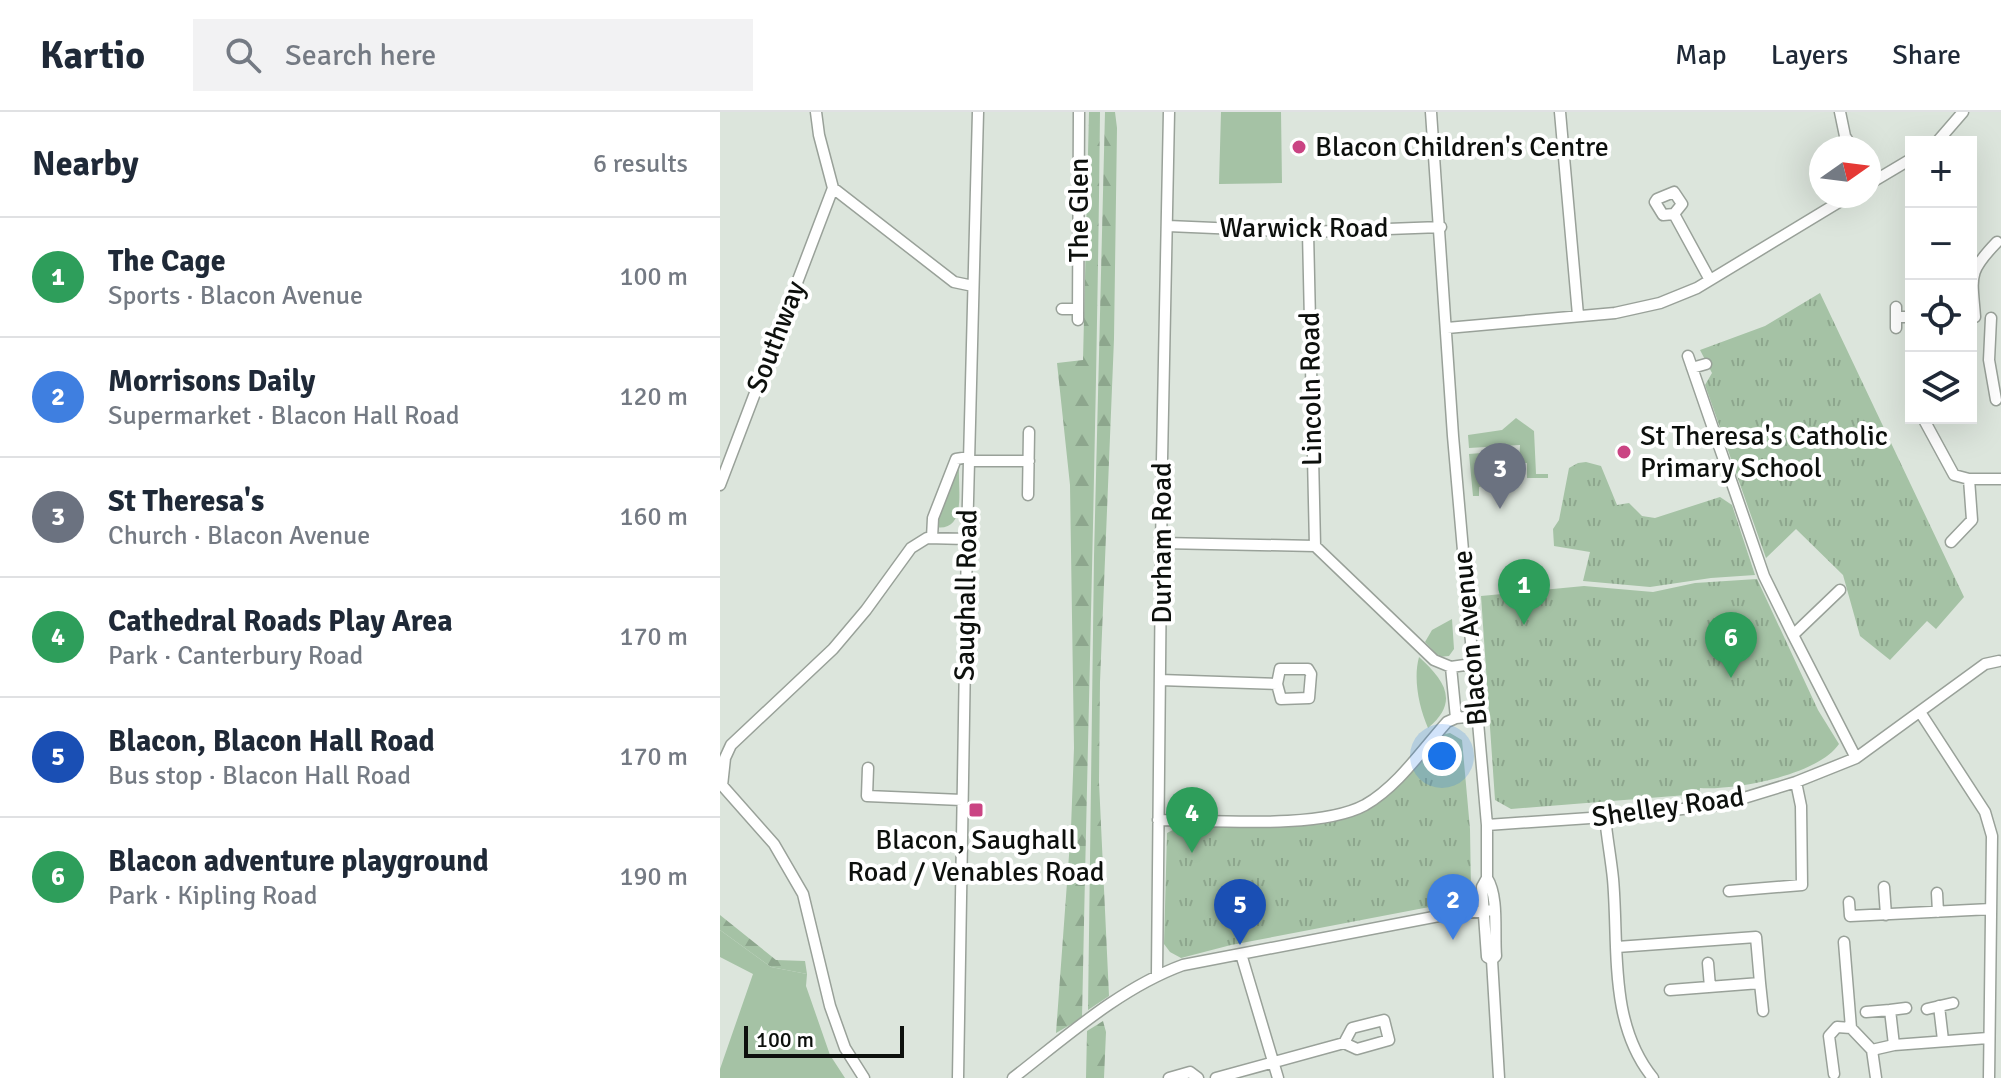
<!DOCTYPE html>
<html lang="en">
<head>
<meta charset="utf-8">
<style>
  :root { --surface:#fff; --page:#f2f2f3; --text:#1f2937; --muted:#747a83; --line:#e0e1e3; --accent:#ca4483 }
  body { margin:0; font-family:Signika,sans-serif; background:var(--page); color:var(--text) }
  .controls { position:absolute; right:24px; top:24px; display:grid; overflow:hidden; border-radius:0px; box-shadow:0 8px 32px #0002 }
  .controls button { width:72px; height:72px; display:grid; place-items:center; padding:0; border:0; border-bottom:2px solid var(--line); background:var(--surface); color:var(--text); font:40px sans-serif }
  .compass { position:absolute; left:1089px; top:24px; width:72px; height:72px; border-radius:50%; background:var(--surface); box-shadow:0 8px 32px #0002; rotate:76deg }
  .scale { position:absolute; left:24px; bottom:20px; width:160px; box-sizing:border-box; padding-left:8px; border:4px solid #0d100d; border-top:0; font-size:22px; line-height:28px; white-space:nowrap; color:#0d100d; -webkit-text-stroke:6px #fff; paint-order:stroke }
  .you { position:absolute; left:722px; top:644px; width:28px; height:28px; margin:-20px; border:6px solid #fff; border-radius:50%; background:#1a73e8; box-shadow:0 0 0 12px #1a73e833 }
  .badge { display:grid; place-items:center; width:52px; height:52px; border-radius:50%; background:var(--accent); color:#fff; font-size:26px; font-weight:700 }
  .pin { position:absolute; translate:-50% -66px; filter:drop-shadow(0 2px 4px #0008) }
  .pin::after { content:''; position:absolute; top:42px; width:28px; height:24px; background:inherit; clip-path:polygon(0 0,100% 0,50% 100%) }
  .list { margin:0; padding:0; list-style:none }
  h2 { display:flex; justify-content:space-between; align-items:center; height:104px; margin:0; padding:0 32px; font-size:34px }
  h2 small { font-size:26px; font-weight:400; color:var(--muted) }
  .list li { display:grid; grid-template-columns:52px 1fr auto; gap:24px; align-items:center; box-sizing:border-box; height:120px; padding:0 32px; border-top:2px solid var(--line) }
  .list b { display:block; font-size:30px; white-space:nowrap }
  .list p { margin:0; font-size:26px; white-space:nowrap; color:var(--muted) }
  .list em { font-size:26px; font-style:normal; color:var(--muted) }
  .icon { flex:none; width:44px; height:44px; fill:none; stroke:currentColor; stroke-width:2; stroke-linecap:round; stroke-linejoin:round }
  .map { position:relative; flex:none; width:1281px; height:966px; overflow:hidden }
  header { display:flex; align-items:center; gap:48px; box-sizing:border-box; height:112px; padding:0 40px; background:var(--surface); border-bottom:2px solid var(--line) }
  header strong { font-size:38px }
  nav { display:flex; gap:44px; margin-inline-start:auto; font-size:28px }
  .search { width:560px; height:72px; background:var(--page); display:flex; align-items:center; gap:20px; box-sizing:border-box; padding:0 28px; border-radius:0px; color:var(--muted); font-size:30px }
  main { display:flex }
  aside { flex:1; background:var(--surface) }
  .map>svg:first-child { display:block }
  .green { fill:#a5c2a5 }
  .forest { fill:url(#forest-firs) }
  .park { fill:url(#park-tufts) }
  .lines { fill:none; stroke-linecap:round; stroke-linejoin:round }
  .minor-casing { stroke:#99a199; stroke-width:13 }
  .minor { stroke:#fff; stroke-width:10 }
  .poi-dot { fill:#ca4483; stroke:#fff; stroke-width:3 }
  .labels { text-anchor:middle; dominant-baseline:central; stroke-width:8; stroke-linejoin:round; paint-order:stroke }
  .poi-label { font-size:28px; fill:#0d100d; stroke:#fff; text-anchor:start }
  .street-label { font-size:28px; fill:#0d100d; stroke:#fff }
</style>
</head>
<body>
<header>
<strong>Kartio</strong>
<div class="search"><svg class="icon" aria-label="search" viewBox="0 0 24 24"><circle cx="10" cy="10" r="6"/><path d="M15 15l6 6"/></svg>Search here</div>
<nav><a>Map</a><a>Layers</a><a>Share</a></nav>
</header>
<main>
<aside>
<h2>Nearby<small>6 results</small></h2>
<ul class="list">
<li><span class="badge" style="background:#2e9e5b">1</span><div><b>The Cage</b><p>Sports · Blacon Avenue</p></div><em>100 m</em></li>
<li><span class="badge" style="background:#3f7fe0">2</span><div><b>Morrisons Daily</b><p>Supermarket · Blacon Hall Road</p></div><em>120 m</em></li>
<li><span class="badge" style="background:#6b7280">3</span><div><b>St Theresa's</b><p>Church · Blacon Avenue</p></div><em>160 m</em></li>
<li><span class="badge" style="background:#2e9e5b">4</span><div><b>Cathedral Roads Play Area</b><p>Park · Canterbury Road</p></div><em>170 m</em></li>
<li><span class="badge" style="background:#1a4fb4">5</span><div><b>Blacon, Blacon Hall Road</b><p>Bus stop · Blacon Hall Road</p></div><em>170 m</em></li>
<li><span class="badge" style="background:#2e9e5b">6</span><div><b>Blacon adventure playground</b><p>Park · Kipling Road</p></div><em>190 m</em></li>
</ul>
</aside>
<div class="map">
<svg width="1281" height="966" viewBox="0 0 1281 966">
  <defs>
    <pattern id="forest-firs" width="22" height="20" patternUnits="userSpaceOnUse" patternTransform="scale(2)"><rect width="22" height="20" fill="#a5c2a5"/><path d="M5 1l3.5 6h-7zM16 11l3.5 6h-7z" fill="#8da68d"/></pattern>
    <pattern id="park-tufts" width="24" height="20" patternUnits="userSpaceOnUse" patternTransform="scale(2)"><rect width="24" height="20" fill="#a5c2a5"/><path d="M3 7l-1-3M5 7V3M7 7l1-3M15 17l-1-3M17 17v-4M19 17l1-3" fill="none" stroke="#8da68d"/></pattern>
  </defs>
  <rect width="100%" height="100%" fill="#dce5dc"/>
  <path class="green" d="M501,0H561L562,71L499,72Z
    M796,306L814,319L816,362H828V366H807V351H799L800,333L749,336L748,323L782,318Z
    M774,340L777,365L768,367L764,374L759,375V384H753L749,342Z
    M239,357C238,379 247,421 214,415L236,358Z
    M732,507L734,537L729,544L719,545L705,530L712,518Z
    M699,545C723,567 741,589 708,616C699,595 693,567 699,545Z
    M0,818L51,855L87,862L86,874L110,943L125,966H0V957L33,862L0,845Z"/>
  <path class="forest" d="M369,0H380C377,302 368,604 362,906L336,921L351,716L354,636L350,373L337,251L363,248Z
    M385,0H395L397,16L394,227L380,570L379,670L389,884L368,898L374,444Z
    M0,803L56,848L85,849L87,862L51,855L0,818Z
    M383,909L386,920L384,966H366L367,919Z"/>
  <path class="park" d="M1100,181L1244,485L1216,517L1207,509L1170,548L1140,524L1123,463L1076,417L1046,446L985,273L992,261L980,238L1045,214Z
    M866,350L881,354L897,393L909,391L922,404L935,406L1000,385L1012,393L1035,463L991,466L930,475L863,469L870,440L834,434L833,417L839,408L849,356L858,351Z
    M1037,467L1098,598L1119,632C1098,663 1017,678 980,676L979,682L791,697L775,688L761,484L864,474L933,480L975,471Z
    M730,621L742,628L750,717L751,777L749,784L725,792L511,833L461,846L450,840L444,832L447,721L464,712L576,714L635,701L725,622Z"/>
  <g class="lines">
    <g class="minor-casing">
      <path id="minor" d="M96,0L99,23L113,76L234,170L253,174
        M711,0L733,324L767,713V766L762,775L767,845L772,848
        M840,0L858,203
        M1120,0L1125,24L1132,36
        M1217,30L1243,0
        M1149,72L1191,47
        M954,102L962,92L954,80L937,87L935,90L943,103L954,102L990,168
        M448,114L588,120L721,115
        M588,120L595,434
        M342,197H358
        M1176,205H1191
        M1255,205C1252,164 1247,161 1277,130
        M1271,206L1269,248L1276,288
        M358,208L359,0
        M727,216L895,201L940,191L977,176L1129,84
        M1176,216V195
        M968,244L1044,464L1073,523
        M972,256L986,252
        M1203,306L1234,363L1249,367H1281
        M249,349H309
        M0,373L113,76
        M308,383L309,320
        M212,426L213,406L236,347L249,345
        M1231,430L1252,408L1249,367
        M442,431L595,434L714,548L731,555L752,552
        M1120,478L1073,523L1136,646
        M731,555L736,606
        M440,568L557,572L561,587L589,586L591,562L588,557H560L557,572
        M1200,600L1265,700L1272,724L1269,966
        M148,656L147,684L242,688
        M0,671L54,732L83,782L110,894L125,936L144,966
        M2,674L5,646L11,633L113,537L146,498L191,436L207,426L247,427
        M885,705C887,726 891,747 893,767C899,834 888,911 933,966
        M438,708C492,708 599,718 645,693C678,674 702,638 727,610L736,606L756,604
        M767,713L885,705L1001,693L1076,670L1136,646L1265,552L1279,549
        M767,766C779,785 774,820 776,844L772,848L779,966
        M1164,775L1166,803
        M1009,779L1082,773L1081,694L1076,670
        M1217,781L1218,800
        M1129,790L1130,804L1271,797
        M1124,830L1131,916
        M897,835L1036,825L1040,871L950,878
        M521,842L558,966
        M988,851L990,875
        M437,863L442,348L449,0
        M1040,871L1043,899
        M1219,894L1223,928
        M1207,897L1233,891
        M1170,898L1186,896
        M1146,900L1170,898L1174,933
        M1152,938L1174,933L1268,926
        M1114,962L1109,924L1117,915L1131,916L1152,938L1156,966
        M238,966L247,427L258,0
        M293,966C346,925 400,876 463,853L724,803L773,798
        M449,966L470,960L478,966
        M496,966L624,931L632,916L664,908L669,928L637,937L624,931"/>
    </g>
    <use href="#minor" class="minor"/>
  </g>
  <g class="poi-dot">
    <circle cx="579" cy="35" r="8"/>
    <circle cx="904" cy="340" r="8"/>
    <rect x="248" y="690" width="16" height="16" rx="4"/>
  </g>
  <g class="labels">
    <g class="poi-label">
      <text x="595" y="35">Blacon Children's Centre</text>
      <text x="920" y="324">St Theresa's Catholic<tspan x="920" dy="32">Primary School</tspan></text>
      <text x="256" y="728" text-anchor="middle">Blacon, Saughall<tspan x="256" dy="32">Road / Venables Road</tspan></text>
    </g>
    <g class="street-label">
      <text transform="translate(359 98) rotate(-90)">The Glen</text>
      <text x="584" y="116">Warwick Road</text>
      <text transform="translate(56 225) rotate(-69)">Southway</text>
      <text transform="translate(591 277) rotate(-91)">Lincoln Road</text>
      <text transform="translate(442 431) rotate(-90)">Durham Road</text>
      <text transform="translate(246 483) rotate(-89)">Saughall Road</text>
      <text transform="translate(750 526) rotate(-95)">Blacon Avenue</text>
      <text transform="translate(948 695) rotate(-8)">Shelley Road</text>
    </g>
  </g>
</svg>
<div class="controls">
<button>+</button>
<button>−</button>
<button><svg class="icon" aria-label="locate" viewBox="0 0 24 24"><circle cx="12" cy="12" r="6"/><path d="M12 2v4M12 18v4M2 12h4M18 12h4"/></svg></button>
<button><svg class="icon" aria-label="layers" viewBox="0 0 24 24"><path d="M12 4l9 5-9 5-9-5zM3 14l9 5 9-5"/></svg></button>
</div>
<svg class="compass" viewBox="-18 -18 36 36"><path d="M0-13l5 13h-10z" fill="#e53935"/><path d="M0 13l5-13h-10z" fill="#747a83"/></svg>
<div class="scale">100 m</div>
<div class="you"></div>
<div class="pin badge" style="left:804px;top:513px;background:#2e9e5b">1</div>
<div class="pin badge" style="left:733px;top:828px;background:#3f7fe0">2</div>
<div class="pin badge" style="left:780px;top:397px;background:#6b7280">3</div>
<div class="pin badge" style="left:472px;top:741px;background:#2e9e5b">4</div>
<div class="pin badge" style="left:520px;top:833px;background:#1a4fb4">5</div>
<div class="pin badge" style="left:1011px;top:566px;background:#2e9e5b">6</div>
</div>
</main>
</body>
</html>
